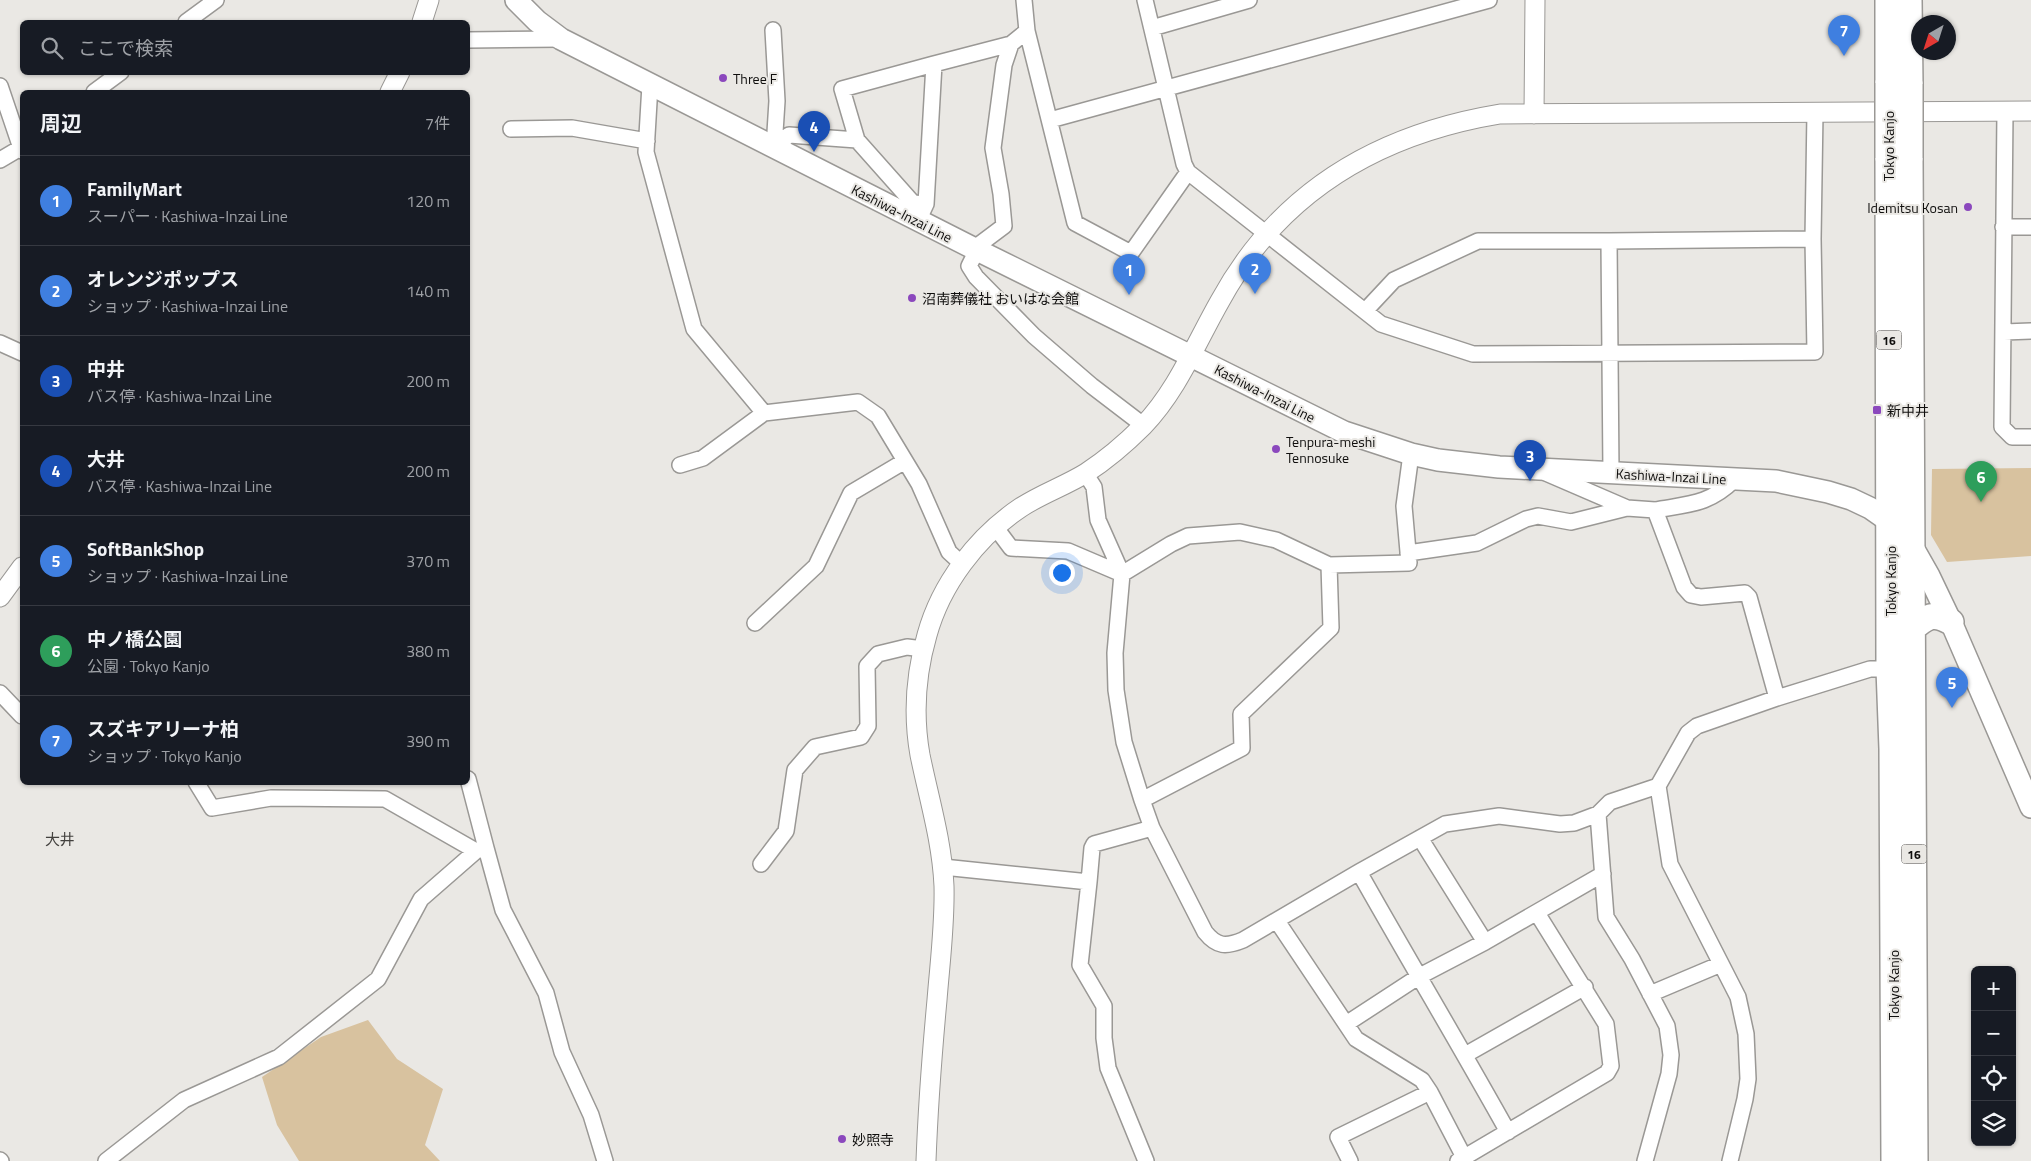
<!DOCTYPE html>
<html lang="ja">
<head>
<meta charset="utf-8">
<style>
  :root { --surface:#171b24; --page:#242831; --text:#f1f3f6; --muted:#9ea1a6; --line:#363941; --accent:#0f766e }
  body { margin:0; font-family:"Titillium Web","Noto Sans JP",sans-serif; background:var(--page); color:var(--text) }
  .controls { position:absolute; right:15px; bottom:15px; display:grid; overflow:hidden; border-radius:8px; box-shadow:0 1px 4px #0004 }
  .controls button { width:45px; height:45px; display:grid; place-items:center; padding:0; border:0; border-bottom:1px solid var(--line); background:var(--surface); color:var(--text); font:25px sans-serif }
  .compass { position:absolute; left:1911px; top:15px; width:45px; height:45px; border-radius:50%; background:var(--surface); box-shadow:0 1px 4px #0004; rotate:219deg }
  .you { position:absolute; left:1061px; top:572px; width:18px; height:18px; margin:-12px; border:4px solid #fff; border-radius:50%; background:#1a73e8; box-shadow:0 0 0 8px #1a73e833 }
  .badge { display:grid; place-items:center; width:32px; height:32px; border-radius:50%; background:var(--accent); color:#fff; font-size:16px; font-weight:700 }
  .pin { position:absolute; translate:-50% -41px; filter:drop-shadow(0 1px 2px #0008) }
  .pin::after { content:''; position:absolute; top:26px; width:18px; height:15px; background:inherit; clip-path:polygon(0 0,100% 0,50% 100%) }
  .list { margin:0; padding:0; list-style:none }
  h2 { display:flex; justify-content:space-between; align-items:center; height:65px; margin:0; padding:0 20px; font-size:21px }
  h2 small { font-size:16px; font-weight:400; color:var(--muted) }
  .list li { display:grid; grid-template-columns:32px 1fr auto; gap:15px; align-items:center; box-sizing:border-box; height:90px; padding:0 20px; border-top:1px solid var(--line) }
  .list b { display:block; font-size:19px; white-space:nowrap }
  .list p { margin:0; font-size:16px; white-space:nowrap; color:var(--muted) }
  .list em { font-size:16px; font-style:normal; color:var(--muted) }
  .icon { flex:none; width:28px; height:28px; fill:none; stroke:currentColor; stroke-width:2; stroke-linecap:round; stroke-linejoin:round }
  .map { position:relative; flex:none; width:2031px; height:1161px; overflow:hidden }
  .search { position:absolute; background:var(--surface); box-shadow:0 1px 4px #0004; left:20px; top:20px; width:450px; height:55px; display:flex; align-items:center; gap:12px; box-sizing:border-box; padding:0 18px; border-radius:8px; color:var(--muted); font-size:19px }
  .panel { position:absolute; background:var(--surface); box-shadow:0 1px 4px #0004; left:20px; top:90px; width:450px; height:695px; border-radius:8px }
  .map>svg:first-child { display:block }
  .green { fill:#d8c29f }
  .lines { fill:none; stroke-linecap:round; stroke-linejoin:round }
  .minor-casing { stroke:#9a9895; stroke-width:18 }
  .tertiary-casing { stroke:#9a9895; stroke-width:21 }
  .secondary-casing { stroke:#9a9895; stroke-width:24 }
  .trunk-casing { stroke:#9a9895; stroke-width:28 }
  .minor { stroke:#fff; stroke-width:15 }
  .tertiary { stroke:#fff; stroke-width:19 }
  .secondary { stroke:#fff; stroke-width:21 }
  .trunk { stroke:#fff; stroke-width:25 }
  .trunk-bridge-casing { stroke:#9a9895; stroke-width:28; stroke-linecap:butt }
  .trunk-bridge { stroke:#fff; stroke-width:25 }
  .poi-dot { fill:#8b48bd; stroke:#eae8e4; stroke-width:2 }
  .labels { text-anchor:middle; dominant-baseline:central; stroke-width:4; stroke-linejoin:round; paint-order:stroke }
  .shield { fill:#eae8e4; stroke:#514f4e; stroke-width:1 }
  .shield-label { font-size:12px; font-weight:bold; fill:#0f0e0d }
  .poi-label { font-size:14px; fill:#0f0e0d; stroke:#eae8e4; text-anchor:start }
  .street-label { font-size:14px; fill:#0f0e0d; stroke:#eae8e4 }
  .neighbourhood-label { font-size:15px; fill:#43413e; stroke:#eae8e4 }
</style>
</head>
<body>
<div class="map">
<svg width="2031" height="1161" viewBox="0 0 2031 1161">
  <rect width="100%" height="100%" fill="#eae8e4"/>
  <path class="green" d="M2031,468V556L1947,562L1931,535L1932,469Z
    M368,1020L397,1059L443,1089L425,1145L440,1161H299L277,1125L262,1077L321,1037Z"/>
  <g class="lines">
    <g class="minor-casing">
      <path id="minor" d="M1024,0L1027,31L1075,223L1131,253L1188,172L1381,324L1473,354L1815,352L1813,239L1815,112
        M1145,0L1184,164L1188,172
        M186,22L216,0
        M1152,28L1249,0
        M773,30L777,101L774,148L789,135L857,140L842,89L934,64
        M1027,31L1011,44L1004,65L993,148L1001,194L1004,226L980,244L969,266L976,277L1034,336L1092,386L1143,425
        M468,40L561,39
        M650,85L646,152L694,329L764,413L858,402L878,416L919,484L949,552L962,564
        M0,86L22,151
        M94,92L121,72
        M2005,111L2002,427L2012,437H2031
        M1050,120L1489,0
        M511,129L572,128L647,141
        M857,140L913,203L926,204
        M0,160L22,147
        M918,221L926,204L934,64L1011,44
        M2003,227H2031
        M1365,311L1394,280L1478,241H1609
        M2004,332L2031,331
        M0,343L22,353
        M680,465L703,458L764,413
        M1085,473L1094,487L1098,520L1122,574L1115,653L1116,690L1124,742L1142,800L1152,828L1205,932C1217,947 1226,947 1243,940L1359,872L1445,824L1499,816L1560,824L1574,823L1598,814L1610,802L1658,786L1688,733L1697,726L1777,698L1870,669H1889
        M1546,473L1627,508
        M1611,473L1609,241L1813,239
        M1735,479C1709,505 1689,504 1655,510L1684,587L1691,595L1701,597L1745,593L1749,597L1777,698
        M996,528L1011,548L1068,551L1122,574L1171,544L1188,536L1240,532L1276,540L1329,565
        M1408,553L1477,543L1526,519L1538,516L1571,522L1627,508L1655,510
        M755,623L816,566L851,493L905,461
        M0,693L22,716
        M468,779L486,848
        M196,782L212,808L271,798L385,799L476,851L486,848L503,910L546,993L562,1052L591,1115L605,1161
        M1658,786L1670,864L1738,997L1746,1034L1748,1079L1745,1099L1730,1161
        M1142,800L1242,748L1241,714L1331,628L1329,565L1409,563L1404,506L1411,454
        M1598,814L1606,917L1632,959L1667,1026L1671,1055L1669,1074L1645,1161
        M1420,838L1485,942
        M761,864L786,831L795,770L815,747L861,737L868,726L867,666L878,654L907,647L923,649
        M943,867L1089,882L1092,848L1094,844L1152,828
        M1359,872C1408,959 1459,1044 1508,1132
        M1089,882L1080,965L1104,1006V1038L1108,1068L1146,1161
        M1277,921L1356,1039L1422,1080L1430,1092L1466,1161
        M1650,994L1721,964
        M1346,1024L1418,977L1485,942L1603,874
        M1465,1055L1585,987
        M0,1160L1,1161
        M106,1161L184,1100L279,1057L378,979L421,899L476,851
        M1350,1161L1338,1137L1430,1092
        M1458,1161L1607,1073L1611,1066L1606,1024L1537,913"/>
    </g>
    <g class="tertiary-casing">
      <path id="tertiary" d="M422,22L429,0
        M390,92L400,72
        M1534,114L1535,0
        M0,597L22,567
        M926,1161C928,1107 932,1054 937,1000C940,962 945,924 944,886C942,841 929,799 920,755C913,715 916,673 927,635C941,584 977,537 1020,508C1041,494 1065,486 1086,473C1106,460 1126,443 1143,426C1177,391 1196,343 1220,301C1280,191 1379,134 1500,114L2031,111"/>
    </g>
    <g class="secondary-casing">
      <path id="secondary" d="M516,0L537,21L561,39L977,250L1344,432L1411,454L1438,460L1499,467L1776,481L1828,492L1851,499L1870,508L1890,522L1912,546L1929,576L1951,622L2031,807"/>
    </g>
    <g class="trunk-casing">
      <path id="trunk" d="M1888,0V83
        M1909,0L1910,84
        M1888,158L1889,669L1892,749L1894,1161
        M1910,158L1915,1161
        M1912,629C1927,616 1933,612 1951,622"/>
    </g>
    <use href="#minor" class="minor"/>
    <use href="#tertiary" class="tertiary"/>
    <use href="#secondary" class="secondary"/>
    <use href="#trunk" class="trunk"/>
    <g class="trunk-bridge-casing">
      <path id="trunk-bridge" d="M1888,83V158
        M1910,84V158"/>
    </g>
    <use href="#trunk-bridge" class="trunk-bridge"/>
  </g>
  <g class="poi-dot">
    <circle cx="723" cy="78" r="5"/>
    <circle cx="1968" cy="207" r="5"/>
    <circle cx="912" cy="298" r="5"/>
    <rect x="1872" y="405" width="10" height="10" rx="2.5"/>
    <circle cx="1276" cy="449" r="5"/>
    <circle cx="842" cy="1139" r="5"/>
  </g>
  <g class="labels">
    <g class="shield">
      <rect x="1876.5" y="330.5" width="25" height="19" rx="4"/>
      <rect x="1901.5" y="844.5" width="25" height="19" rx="4"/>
    </g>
    <g class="shield-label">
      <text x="1889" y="340">16</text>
      <text x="1914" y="854">16</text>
    </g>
    <g class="poi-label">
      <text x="733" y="78">Three F</text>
      <text x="1958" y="207" text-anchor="end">Idemitsu Kosan</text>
      <text x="922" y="298">沼南葬儀社 おいはな会館</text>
      <text x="1887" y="410">新中井</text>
      <text x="1286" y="441">Tenpura-meshi<tspan x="1286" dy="16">Tennosuke</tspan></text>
      <text x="852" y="1139">妙照寺</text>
    </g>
    <g class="street-label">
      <text transform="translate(1888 146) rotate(-90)">Tokyo Kanjo</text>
      <text transform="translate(902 213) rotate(27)">Kashiwa-Inzai Line</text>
      <text transform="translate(1265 393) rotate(27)">Kashiwa-Inzai Line</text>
      <text transform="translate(1671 476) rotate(3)">Kashiwa-Inzai Line</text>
      <text transform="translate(1890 581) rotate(-90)">Tokyo Kanjo</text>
      <text transform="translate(1893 985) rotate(-90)">Tokyo Kanjo</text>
    </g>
    <g class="neighbourhood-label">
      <text x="60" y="839">大井</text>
    </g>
  </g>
</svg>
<div class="controls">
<button>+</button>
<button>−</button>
<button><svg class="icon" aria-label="locate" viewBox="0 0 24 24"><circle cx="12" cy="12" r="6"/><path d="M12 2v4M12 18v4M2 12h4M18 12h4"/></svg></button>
<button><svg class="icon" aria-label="layers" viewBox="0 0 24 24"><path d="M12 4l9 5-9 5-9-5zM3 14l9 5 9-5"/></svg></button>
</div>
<svg class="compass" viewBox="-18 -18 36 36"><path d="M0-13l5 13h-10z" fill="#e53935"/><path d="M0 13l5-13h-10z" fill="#9ea1a6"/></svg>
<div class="you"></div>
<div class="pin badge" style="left:1129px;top:295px;background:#3f7fe0">1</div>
<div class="pin badge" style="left:1255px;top:294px;background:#3f7fe0">2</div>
<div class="pin badge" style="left:1530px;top:481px;background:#1a4fb4">3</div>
<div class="pin badge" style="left:814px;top:152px;background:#1a4fb4">4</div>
<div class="pin badge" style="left:1952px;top:708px;background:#3f7fe0">5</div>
<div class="pin badge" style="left:1981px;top:502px;background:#2e9e5b">6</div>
<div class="pin badge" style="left:1844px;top:56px;background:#3f7fe0">7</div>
<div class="search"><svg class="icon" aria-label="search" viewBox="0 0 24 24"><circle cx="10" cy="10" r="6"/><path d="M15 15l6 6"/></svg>ここで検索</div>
<section class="panel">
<h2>周辺<small>7件</small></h2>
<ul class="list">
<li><span class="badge" style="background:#3f7fe0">1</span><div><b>FamilyMart</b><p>スーパー · Kashiwa-Inzai Line</p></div><em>120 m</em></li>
<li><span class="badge" style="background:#3f7fe0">2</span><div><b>オレンジポップス</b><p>ショップ · Kashiwa-Inzai Line</p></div><em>140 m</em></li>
<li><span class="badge" style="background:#1a4fb4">3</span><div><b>中井</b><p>バス停 · Kashiwa-Inzai Line</p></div><em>200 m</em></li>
<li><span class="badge" style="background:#1a4fb4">4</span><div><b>大井</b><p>バス停 · Kashiwa-Inzai Line</p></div><em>200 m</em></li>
<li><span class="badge" style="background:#3f7fe0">5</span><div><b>SoftBankShop</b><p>ショップ · Kashiwa-Inzai Line</p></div><em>370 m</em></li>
<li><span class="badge" style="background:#2e9e5b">6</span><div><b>中ノ橋公園</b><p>公園 · Tokyo Kanjo</p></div><em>380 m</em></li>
<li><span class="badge" style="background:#3f7fe0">7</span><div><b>スズキアリーナ柏</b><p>ショップ · Tokyo Kanjo</p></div><em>390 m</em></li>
</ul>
</section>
</div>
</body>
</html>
